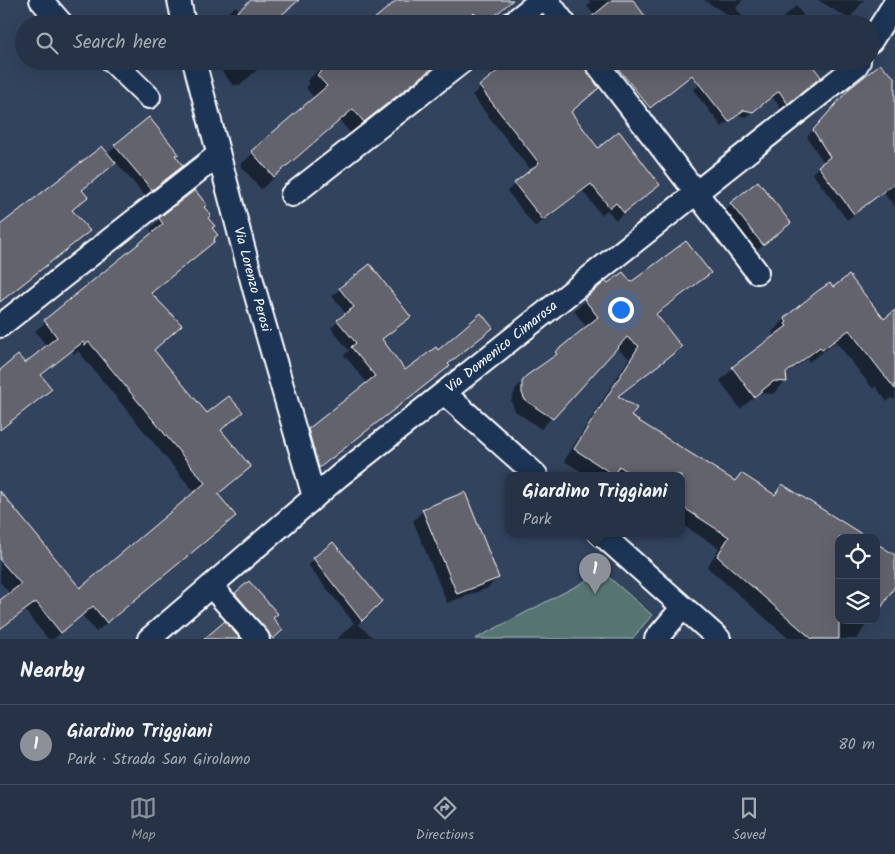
<!DOCTYPE html>
<html lang="en">
<head>
<meta charset="utf-8">
<style>
  :root { --surface:#263246; --page:#323e51; --text:#f1f3f6; --muted:#a4aab3; --line:#424d5f; --accent:#8c9099 }
  body { margin:0; font-family:Kalam,sans-serif; background:var(--page); color:var(--text) }
  .controls { position:absolute; right:15px; bottom:15px; display:grid; overflow:hidden; border-radius:10px; box-shadow:0 5px 20px #0002 }
  .controls button { width:45px; height:45px; display:grid; place-items:center; padding:0; border:0; border-bottom:1px solid var(--line); background:var(--surface); color:var(--text); font:25px sans-serif }
  .you { position:absolute; left:620px; top:309px; width:18px; height:18px; margin:-12px; border:4px solid #fff; border-radius:50%; background:#1a73e8; box-shadow:0 0 0 8px #1a73e833 }
  .badge { display:grid; place-items:center; width:32px; height:32px; border-radius:50%; background:var(--accent); color:#fff; font-size:16px; font-weight:700 }
  .pin { position:absolute; translate:-50% -41px; filter:drop-shadow(0 1px 2px #0008) }
  .pin::after { content:''; position:absolute; top:26px; width:18px; height:15px; background:inherit; clip-path:polygon(0 0,100% 0,50% 100%) }
  .popup { position:absolute; left:505px; top:472px; width:180px; height:65px; box-sizing:border-box; display:grid; place-content:center; border-radius:10px; background:var(--surface); filter:drop-shadow(0 1px 4px #0005); font-size:16px; white-space:nowrap; color:var(--muted) }
  .popup b { font-size:19px; color:var(--text) }
  .popup::after { content:''; position:absolute; left:50%; top:100%; margin-left:-10px; border:10px solid transparent; border-top-color:var(--surface) }
  .list { margin:0; padding:0; list-style:none }
  h2 { display:flex; justify-content:space-between; align-items:center; height:65px; margin:0; padding:0 20px; font-size:21px }
  h2 small { font-size:16px; font-weight:400; color:var(--muted) }
  .list li { display:grid; grid-template-columns:32px 1fr auto; gap:15px; align-items:center; box-sizing:border-box; height:80px; padding:0 20px; border-top:1px solid var(--line) }
  .list b { display:block; font-size:19px; white-space:nowrap }
  .list p { margin:0; font-size:16px; white-space:nowrap; color:var(--muted) }
  .list em { font-size:16px; font-style:normal; color:var(--muted) }
  .icon { flex:none; width:28px; height:28px; fill:none; stroke:currentColor; stroke-width:2; stroke-linecap:round; stroke-linejoin:round }
  .map { position:relative; flex:none; width:895px; height:639px; overflow:hidden }
  .search { position:absolute; background:var(--surface); box-shadow:0 5px 20px #0002; left:15px; right:15px; top:15px; height:55px; display:flex; align-items:center; gap:12px; box-sizing:border-box; padding:0 18px; border-radius:28px; color:var(--muted); font-size:19px }
  .sheet { height:145px; background:var(--surface) }
  nav { display:flex; justify-content:space-around; align-items:center; box-sizing:border-box; height:70px; border-top:1px solid var(--line); background:var(--surface); font-size:14px; color:var(--muted) }
  nav a { display:grid; justify-items:center; gap:2px }
  nav .on { color:var(--accent) }
  .map>svg:first-child { display:block }
  .green { fill:#567472; stroke:#aabab8 }
  .shadow { fill:#0007 }
  .building { fill:#64636e; stroke:#fff }
  .lines { fill:none; stroke-linecap:round; stroke-linejoin:round }
  .minor-casing { stroke:#fff; stroke-width:26 }
  .minor { stroke:#1d3557; stroke-width:22 }
  .labels { text-anchor:middle; dominant-baseline:central; stroke-width:4; stroke-linejoin:round; paint-order:stroke }
  .street-label { font-size:14px; fill:#fff; stroke:#1d3557 }
</style>
</head>
<body>
<div class="map">
<svg width="895" height="639" viewBox="0 0 895 639">
  <rect width="100%" height="100%" fill="#32435e"/>
  <filter id="ink" filterUnits="userSpaceOnUse"><feTurbulence type="fractalNoise" baseFrequency=".02" numOctaves="2"/><feDisplacementMap in="SourceGraphic" scale="10" xChannelSelector="R" yChannelSelector="G"/><feConvolveMatrix kernelMatrix="1 2 1 2 8 2 1 2 1" color-interpolation-filters="sRGB"/></filter>
  <g filter="url(#ink)">
    <path class="green" d="M603,572L652,615L632,639H475Z"/>
    <path class="shadow" d="M253,0H299L271,24H214L236,6L240,11Z
      M407,0H513L485,24H371Z
      M588,0H632L595,16L587,6L591,3Z
      M704,0H743L736,8L748,24H719L729,16Z
      M818,0H864L849,19Z
      M796,6L810,24H776Z
      M267,61L240,85H233L219,68L217,62Z
      M328,61H441L351,134L340,121L261,189L240,165L314,98L306,88L309,84L307,81Z
      M598,61H679L690,75L641,115Z
      M728,61H820V62L813,69V83L781,109L772,96L746,117L737,115L722,127L693,90Z
      M879,64L895,79V207L883,192L847,220L812,173L824,163L807,137L842,97Z
      M498,65L570,113L598,149L659,185L616,220L607,210L601,215L583,191L535,227L507,191L531,171L472,95L492,77L490,73Z
      M149,119L177,153L174,156L175,172L145,196L115,161L81,191L86,197L71,211L88,231L0,300V227L107,154Z
      M731,204L789,223L756,251L725,211Z
      M203,207L213,242L151,294L153,350L207,415L241,412L220,431L250,467L217,495L224,526L96,632L82,615L54,639H48L25,611L0,630V601L10,594L0,582V492L80,590L195,493L78,351L74,354L72,351L40,376L51,389L0,431V371L25,365L47,347L35,331L153,234L150,229L160,219Z
      M710,273L656,316L680,347L618,397L630,417L734,482L741,474L773,495L782,485L839,538V620H869L857,639H789L707,567L719,548L681,524V475H587L564,461L629,358L616,348L541,429L515,411L511,401L516,388L527,377L587,328L574,311L606,282L608,285L631,284Z
      M340,289L409,317L381,340L405,372L437,352L448,366L312,474L301,437L368,384L344,355L349,351L331,328L346,314L332,296Z
      M833,289L884,321L895,318V400L891,398L887,402L875,386L873,389L836,342L809,362L807,359L785,375V382L773,394L760,393L740,409L720,381L733,368L774,337L772,332L785,319L820,291Z
      M423,511L498,578L488,588L447,603L413,521Z
      M333,543L380,601L358,624L375,639H337L354,623L308,565Z
      M249,582L281,630L272,639H264L230,599Z"/>
    <path class="building" d="M251,0H299L271,24H223Z
      M397,0H513L485,24L474,13L462,24H368Z
      M612,0H633L651,24H583Z
      M315,61H441L364,122L353,109L274,177L251,151L327,86L317,75L322,71Z
      M494,61H582L585,69L599,88L571,112L598,148L619,131L660,185L624,213L616,203L610,208L591,184L543,220L514,183L539,163L479,86L500,69Z
      M612,61H809L821,77L788,104L779,91L753,112L744,110L729,122L692,75L650,108Z
      M880,64L895,78V183L854,214L818,166L830,157L813,130L849,89Z
      M149,117L179,154L175,155L183,166L152,190L114,145Z
      M102,146L116,163L82,190L88,197L72,210L90,231L0,302V225Z
      M758,181L791,223L763,245L730,203Z
      M195,190L207,205L204,207L211,215L208,218L215,226L212,228L218,235L215,237L214,242L151,293L182,325L154,350L207,413L229,396L243,412L221,430L251,467L218,494L236,516L107,623L93,606L61,633L36,602L0,629V600L21,584L0,560V491L80,588L205,483L89,342L85,345L83,342L41,375L52,389L0,430V370L18,355L25,363L57,337L44,320L163,224L159,218Z
      M686,241L711,273L656,314L682,347L618,396L637,408L631,416L735,481L741,473L775,495L782,484L868,538H839V639H812L717,556L729,537L681,506V475H633L619,466L614,475L574,449L639,346L627,337L553,419L525,400L522,393V382L526,376L557,354L555,352L598,317L584,299L606,281L608,283L623,272L631,282Z
      M370,264L411,317L382,339L405,370L436,347L438,350L481,313L493,328L448,364L450,366L319,468L308,429L375,376L351,347L356,343L337,320L354,307L339,288Z
      M849,275L884,319L895,310V389L849,330L822,350L820,347L786,373L787,382L774,381L754,397L732,367L787,326L785,324L787,322L784,318L819,290L830,283L833,287Z
      M465,492L499,578L457,594L422,509Z
      M333,542L382,601L362,621L313,558Z
      M876,543L895,555V586L876,616Z
      M249,581L278,614L273,618L283,630L273,639L235,593Z
      M225,621L240,639H204Z"/>
    <g class="lines">
      <g class="minor-casing">
        <g id="minor">
          <path d="M41,0L62,24"/>
          <path d="M179,0L184,24"/>
          <path d="M547,0L565,24"/>
          <path d="M511,24L541,0"/>
          <path d="M871,41L895,3"/>
          <path d="M112,61L149,97"/>
          <path id="s1" d="M194,61L255,292L314,497"/>
          <path d="M595,61L757,272"/>
          <path d="M292,195L463,61"/>
          <path d="M0,326L218,155"/>
          <path d="M444,393L536,475"/>
          <path d="M600,533L719,639"/>
          <path d="M211,586L258,639"/>
          <path id="s2" d="M149,639L339,476L856,66L859,61"/>
          <path d="M656,639L683,607"/>
        </g>
      </g>
      <use href="#minor" class="minor"/>
    </g>
  </g>
  <g class="labels">
    <g class="street-label">
      <text stroke="none"><textPath href="#s1" startOffset="226">Via Lorenzo Perosi</textPath></text>
      <text stroke="none"><textPath href="#s2" startOffset="458">Via Domenico Cimarosa</textPath></text>
    </g>
  </g>
</svg>
<div class="controls">
<button><svg class="icon" aria-label="locate" viewBox="0 0 24 24"><circle cx="12" cy="12" r="6"/><path d="M12 2v4M12 18v4M2 12h4M18 12h4"/></svg></button>
<button><svg class="icon" aria-label="layers" viewBox="0 0 24 24"><path d="M12 4l9 5-9 5-9-5zM3 14l9 5 9-5"/></svg></button>
</div>
<div class="you"></div>
<div class="pin badge" style="left:595px;top:594px">1</div>
<div class="popup"><b>Giardino Triggiani</b>Park</div>
<div class="search"><svg class="icon" aria-label="search" viewBox="0 0 24 24"><circle cx="10" cy="10" r="6"/><path d="M15 15l6 6"/></svg>Search here</div>
</div>
<section class="sheet">
<h2>Nearby<small></small></h2>
<ul class="list">
<li><span class="badge">1</span><div><b>Giardino Triggiani</b><p>Park · Strada San Girolamo</p></div><em>80 m</em></li>
</ul>
</section>
<nav>
<a class="on"><svg class="icon" aria-label="map" viewBox="0 0 24 24"><path d="M3 6l6-2 6 2 6-2v14l-6 2-6-2-6 2zM9 4v14M15 6v14"/></svg>Map</a>
<a><svg class="icon" aria-label="directions" viewBox="0 0 24 24"><path d="M12 3l9 9-9 9-9-9zM9 14v-3h6M13 9l2 2-2 2"/></svg>Directions</a>
<a><svg class="icon" aria-label="saved" viewBox="0 0 24 24"><path d="M7 4h10v16l-5-4-5 4z"/></svg>Saved</a>
</nav>
</body>
</html>
